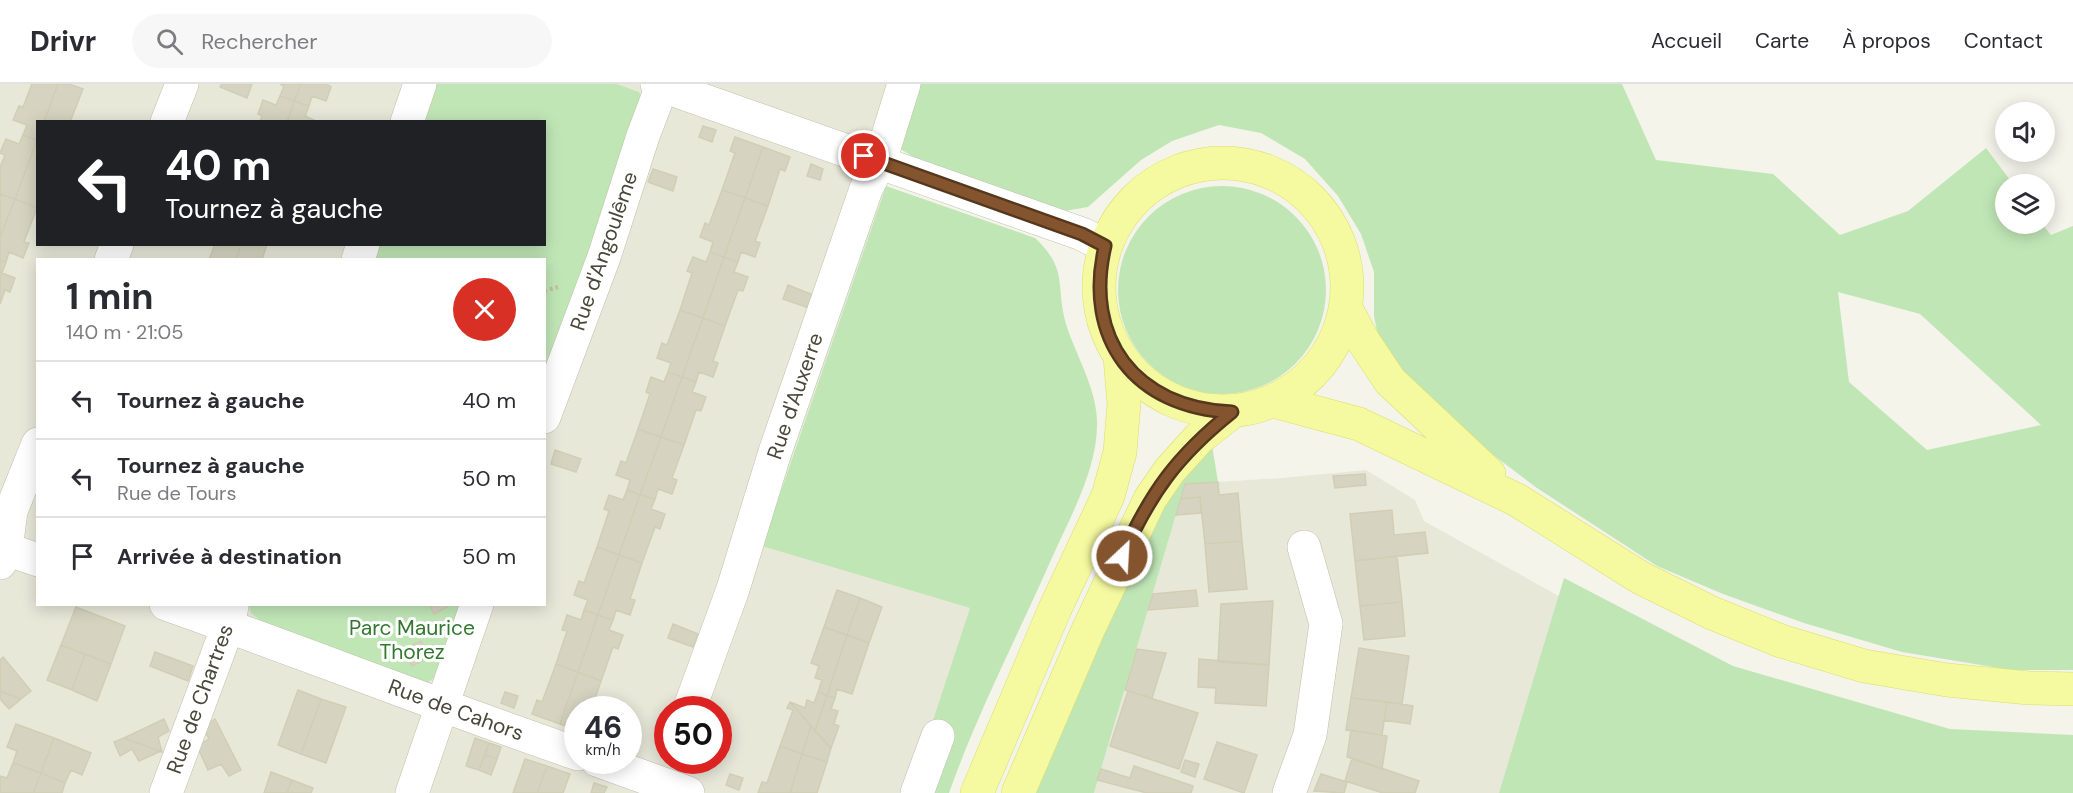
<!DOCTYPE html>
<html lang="fr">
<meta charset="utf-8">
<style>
body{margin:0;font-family:"DM Sans",sans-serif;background:#f7f7f7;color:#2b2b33;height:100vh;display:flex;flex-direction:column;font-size:22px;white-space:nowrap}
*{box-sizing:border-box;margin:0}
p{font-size:20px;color:#7c7c81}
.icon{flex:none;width:33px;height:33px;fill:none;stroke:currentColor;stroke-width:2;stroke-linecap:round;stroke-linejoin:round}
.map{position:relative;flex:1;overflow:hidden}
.drawer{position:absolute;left:36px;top:174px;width:510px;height:348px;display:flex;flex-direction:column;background:#fff;border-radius:0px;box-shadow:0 3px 15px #0003}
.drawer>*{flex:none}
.top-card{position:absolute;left:36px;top:36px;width:510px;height:126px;border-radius:0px;box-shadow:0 3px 15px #0003;background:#202124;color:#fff;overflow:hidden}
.fabs{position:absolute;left:1995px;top:18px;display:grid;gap:12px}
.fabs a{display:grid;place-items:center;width:60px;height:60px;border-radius:50%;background:#fff;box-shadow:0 3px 15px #0003;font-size:30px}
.speed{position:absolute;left:564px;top:612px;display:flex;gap:12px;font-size:30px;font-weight:700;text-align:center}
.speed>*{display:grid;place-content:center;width:78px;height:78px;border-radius:50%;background:#fff;box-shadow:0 3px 15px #0003;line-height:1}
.speed small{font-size:15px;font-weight:400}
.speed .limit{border:9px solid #d22;background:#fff;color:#111}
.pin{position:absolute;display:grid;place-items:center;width:51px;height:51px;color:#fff;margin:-26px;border:3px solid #fff;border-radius:50%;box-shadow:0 2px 6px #0007}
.me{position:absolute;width:66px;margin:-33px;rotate:25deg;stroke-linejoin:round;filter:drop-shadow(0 0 4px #0008)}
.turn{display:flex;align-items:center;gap:21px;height:126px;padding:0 30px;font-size:27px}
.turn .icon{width:78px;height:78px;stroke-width:2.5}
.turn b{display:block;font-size:42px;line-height:51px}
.round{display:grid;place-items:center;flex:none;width:63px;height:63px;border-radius:32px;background:#f7f7f7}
.head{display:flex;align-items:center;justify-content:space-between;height:102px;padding:0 30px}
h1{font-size:36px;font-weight:700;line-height:45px}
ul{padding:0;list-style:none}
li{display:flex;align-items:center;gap:18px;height:78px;padding:0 30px;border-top:2px solid #e1e1e2}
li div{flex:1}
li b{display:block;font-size:22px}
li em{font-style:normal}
header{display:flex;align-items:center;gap:36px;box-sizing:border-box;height:84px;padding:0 30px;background:#fff;border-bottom:2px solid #e1e1e2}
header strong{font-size:28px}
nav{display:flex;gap:33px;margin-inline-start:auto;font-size:21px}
.search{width:420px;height:54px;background:#f7f7f7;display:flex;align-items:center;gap:15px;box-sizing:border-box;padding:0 21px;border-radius:33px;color:#7c7c81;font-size:22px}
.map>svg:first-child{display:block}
</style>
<header>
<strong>Drivr</strong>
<div class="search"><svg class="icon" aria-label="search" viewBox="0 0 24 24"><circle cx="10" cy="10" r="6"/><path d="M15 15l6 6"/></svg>Rechercher</div>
<nav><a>Accueil</a><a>Carte</a><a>À propos</a><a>Contact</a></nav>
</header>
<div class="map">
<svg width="2073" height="709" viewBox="0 0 2073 709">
<rect width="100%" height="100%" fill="#f4f4eb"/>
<path fill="#e8e8d9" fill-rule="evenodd" d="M0,0H430L416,37L38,38V160L372,161L366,176H38V520L249,521L251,529L465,521L544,520L545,305L639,8L617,0H921L762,461L971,524L908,709H0ZM578,626H628V676H578ZM668,626H718V676H668Z
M1366,386L1415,416L1424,437L1747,617L2073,689V709H1094L1185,400L1282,394Z"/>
<path fill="#c0e6b6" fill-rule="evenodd" d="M430,0H617L639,8L647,27L545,305L544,176H366L372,161L544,160V38L416,37Z
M921,0H1622L1656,76L1773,90L1840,151L1908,127L1986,64L2013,100H2006V140H2042L2051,151L2073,142V586H2011L1902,568L1804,539L1723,510L1657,482L1537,404L1467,351L1403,290L1380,262L1374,232V188L1361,150L1338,112L1305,75L1261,49L1219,41L1172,57L1141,76L1088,123L1059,128L926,81L899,64ZM1838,208L1920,230L2041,341L1927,366L1849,298Z
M886,102L1035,154C1069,186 1055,201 1066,240C1076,272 1095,301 1097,335C1099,383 1070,433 1051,476C1017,553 977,630 949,709H931L953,644L933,636L970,524L762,462Z
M1118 206a104 104 0 1 1 208 0a104 104 0 1 1-208 0Z
M1212,361L1218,398L1185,400L1094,709H1030L1171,404Z
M1564,494L1733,582L1950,645L2073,651V709H1499Z
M249,521H465L439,591L425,600L266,541L251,529Z"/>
<path fill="#d6d4c0" stroke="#d0ceb4" stroke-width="1.5" d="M32,0H58L44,38H38L37,56L23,51L27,41L13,36L19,22L23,23Z
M58,0H69L83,5L70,38H44Z
M222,0H252L247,14L220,3Z
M280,0H301L294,17L280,12L284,2Z
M301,0H327L331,3L326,17L312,12L309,22L294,17Z
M280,12L294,17L287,38H260L262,32L258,30L263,16L276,21Z
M294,17L309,22L305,32L318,38H287Z
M703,42L716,46L712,58L699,53Z
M23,51L37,56L15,115L0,110V83L5,71L0,69L6,55L19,60Z
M735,53L763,63L745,114L722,106L735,69L730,67Z
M37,56H38L37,124L15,115Z
M763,63L790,73L785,87L780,85L768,122L745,114Z
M811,80L823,85L820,96L807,92Z
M653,85L677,93L673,107L648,98Z
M722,106L745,114L724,173L710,168L713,158L700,153L705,139L709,141Z
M0,110L15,115L0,153Z
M745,114L768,122L755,157L760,159L755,173L741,168L738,178L724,173Z
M15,115L37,124L24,158L29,159L23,174L9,168L6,178L0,176V153Z
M215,160H241L236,176H209Z
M241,160H267L262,176H236Z
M710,168L724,173L703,234L680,226L692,189L687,187L693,173L706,178Z
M724,173L738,178L734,188L748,193L743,207L738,206L725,242L703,234Z
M0,176L6,178L2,189L15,194L10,208L5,206L0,220Z
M788,201L813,211L809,224L783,215Z
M680,226L703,234L682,293L668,288L671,279L657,274L662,259L667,261Z
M703,234L725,242L713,277L718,279L713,293L699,288L696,298L682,293Z
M668,288L682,293L661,353L638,345L650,310L646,308L651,293L664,298Z
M682,293L696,298L692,308L706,313L701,327L696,326L684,361L661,353Z
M638,345L661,353L640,411L627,406L630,396L616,391L621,377L626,379Z
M661,353L684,361L672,394L677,396L672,410L658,405L655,415L640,411Z
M555,366L581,375L576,388L551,380Z
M1365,390L1366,401L1335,404L1333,392Z
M1218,398L1219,411L1238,409L1242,457L1205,460L1200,413L1181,415L1185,400Z
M627,406L640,411L619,471L597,463L609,427L604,425L609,411L623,416Z
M640,411L655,415L651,425L665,430L660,445L655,443L642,479L619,471Z
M1200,413L1201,429L1176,431L1181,415Z
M1392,426L1394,451L1425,448L1428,469L1355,477L1350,430Z
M1242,457L1247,505L1209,508L1205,460Z
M597,463L619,471L598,531L584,526L588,516L574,511L579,497L584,499Z
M619,471L642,479L630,515L635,516L630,531L616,526L613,536L598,531Z
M1397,472L1402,518L1360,522L1355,477Z
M837,506L860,514L847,551L824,543Z
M1196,506L1198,522L1148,526L1153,510Z
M860,514L882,523L869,559L847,551Z
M1273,517L1269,581L1218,578L1221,520Z
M1402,518L1405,552L1364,556L1360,522Z
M429,520H452L434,530Z
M76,523L125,542L111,580L61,561Z
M584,526L598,531L578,588L556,580L567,547L562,546L567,531L581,536Z
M598,531L613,536L609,546L623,551L618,565L613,563L601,597L578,588Z
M673,540L698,550L693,563L668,554Z
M824,543L847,551L827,612L818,608L822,596L815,594L819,582L811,579Z
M847,551L869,559L852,610L837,605L835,614L827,612Z
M421,557L429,573L412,582L403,565Z
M61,561L85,570L72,606L47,596Z
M1359,564L1409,572L1402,620L1351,614Z
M1137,565L1166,569L1152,614L1125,606Z
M155,568L193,582L188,597L150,582Z
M85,570L111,580L97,617L72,606Z
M3,573L31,607L21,615L0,607V576Z
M1199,575L1269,581L1266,622L1215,619L1216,604L1198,603Z
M556,580L578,588L560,640L532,630L537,616L542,618Z
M578,588L601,597L591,626H578V646L560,640Z
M298,606L321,615L301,670L278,661Z
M0,607L21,615L9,625L0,615Z
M1128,607L1198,629L1179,685L1110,662Z
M505,608L518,612L514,624L501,619Z
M818,608L827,612L815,647L790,618L805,624L807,616L814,619Z
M827,612L835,614L831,625L838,627L834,640L839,642L831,664L815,647Z
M1351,614L1387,618L1382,651L1346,646Z
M321,615L346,623L326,679L301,670Z
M790,618L811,642L802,670L780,662L793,626L787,624Z
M1387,618L1413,622L1410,640L1384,636Z
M164,635L169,647L158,653L162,668L124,654Z
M215,635L241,686L229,692L221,680L208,686L197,662L209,655L203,643Z
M16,640L54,654L41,689L13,679L17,667L7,663Z
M811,642L831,664L827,678L802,670Z
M1351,646L1387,652L1382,685L1347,673Z
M54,654L91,669L82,691L71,686L65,699L41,689Z
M124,654L146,662L161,667L139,677L132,665L120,672L114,658Z
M475,654L489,659L479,686L466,682Z
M1217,658L1257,671L1244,709L1204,695Z
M489,659L501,663L497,675L485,671Z
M780,662L802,670L790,709H758L762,698L767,699Z
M802,670L827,678L817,709H790Z
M485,671L497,675L491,691L479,686Z
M1352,674L1419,697L1415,709H1383L1345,697Z
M525,675L547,682L537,709H513Z
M1185,676L1199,680L1195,693L1181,688Z
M13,679L41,689L33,709H0V692L7,694Z
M547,682L570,690L563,709H537Z
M1134,682L1193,702L1191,709H1147L1097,696L1101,685L1130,694Z
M271,688L292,696L287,709H264Z
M41,689L65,699L62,709H33Z
M730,690L743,694L739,706L726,701Z
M1321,690L1347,698L1344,709L1314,707Z
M292,696L313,704L311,709H287Z
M594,699L607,703L604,709H591Z"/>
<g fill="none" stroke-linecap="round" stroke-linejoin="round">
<defs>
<path id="minor" d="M657,0L1082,150L1105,162
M167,38L182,0
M407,38L420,0
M111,176L117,160
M358,176L363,160
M544,333L604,173L643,52L662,2
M0,463L38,476
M0,479L6,465L11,427L38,360
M166,520C304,569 439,622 578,670
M689,626L733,505L775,368L866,105L880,77L904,0
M597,676L688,709
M166,709L228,542L232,522
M412,709L477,520
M917,709L938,652
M1289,709L1310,651L1326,540L1304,463"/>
<path id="major" d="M1099 203a124 124 0 1 1 248 0a124 124 0 1 1-248 0Z
M1346,225L1364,258L1390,297L1489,390
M1273,317L1359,340L1517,416L1641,494L1712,529L1781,557L1864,582L1947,596L2029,604L2073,605
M977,709L1054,527L1108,412L1120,368L1124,320L1120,273
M1018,709L1088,546L1150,415L1170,386L1199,354L1232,328"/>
</defs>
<use href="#minor" stroke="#c0bfad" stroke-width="34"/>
<use href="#major" stroke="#dbde6e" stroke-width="34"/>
<path stroke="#c1c09f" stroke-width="4" stroke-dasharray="3 3" stroke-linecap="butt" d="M544,207L558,203"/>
<use href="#minor" stroke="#fff" stroke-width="33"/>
<use href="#major" stroke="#f5f99f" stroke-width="33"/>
</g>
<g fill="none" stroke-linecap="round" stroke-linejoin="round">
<defs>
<path id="route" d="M864,72L1082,150L1105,162C1083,255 1135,324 1232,328C1177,372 1151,408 1122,472"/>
</defs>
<use href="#route" stroke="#55371e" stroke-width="15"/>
<use href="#route" stroke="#83542e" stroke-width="10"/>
</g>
<g text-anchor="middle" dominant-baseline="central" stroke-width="6" stroke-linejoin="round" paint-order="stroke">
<g font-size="21" fill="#484739" stroke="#fff">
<text transform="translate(604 167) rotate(-71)">Rue d'Angoulême</text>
<text transform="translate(795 312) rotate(-71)">Rue d'Auxerre</text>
<text transform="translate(200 615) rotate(-70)">Rue de Chartres</text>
<text transform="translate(456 626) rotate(20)">Rue de Cahors</text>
</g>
<g font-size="21" fill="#32782e" stroke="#fff">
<text x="412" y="544">Parc Maurice<tspan x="412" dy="24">Thorez</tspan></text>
</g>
</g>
</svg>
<div class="fabs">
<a><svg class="icon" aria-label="sound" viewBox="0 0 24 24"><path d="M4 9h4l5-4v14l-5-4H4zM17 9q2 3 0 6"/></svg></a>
<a><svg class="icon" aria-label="layers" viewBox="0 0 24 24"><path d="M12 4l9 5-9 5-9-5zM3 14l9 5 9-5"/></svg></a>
</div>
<div class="speed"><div>46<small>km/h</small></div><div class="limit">50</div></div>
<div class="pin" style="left:864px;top:72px;background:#d93025"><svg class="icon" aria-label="arrive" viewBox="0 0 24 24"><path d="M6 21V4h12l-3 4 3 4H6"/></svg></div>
<svg class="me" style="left:1122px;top:472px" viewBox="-20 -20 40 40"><circle r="17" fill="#83542e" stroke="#fff" stroke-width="3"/><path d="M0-11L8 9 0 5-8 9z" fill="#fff"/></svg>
<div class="top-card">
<div class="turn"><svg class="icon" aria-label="left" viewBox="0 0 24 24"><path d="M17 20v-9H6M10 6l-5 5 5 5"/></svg><div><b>40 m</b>Tournez à gauche</div></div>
</div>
<section class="drawer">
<div class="head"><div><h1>1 min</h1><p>140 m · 21:05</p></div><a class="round" style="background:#d93025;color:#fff"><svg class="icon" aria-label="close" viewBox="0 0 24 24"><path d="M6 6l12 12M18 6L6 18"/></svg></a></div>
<ul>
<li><svg class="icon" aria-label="left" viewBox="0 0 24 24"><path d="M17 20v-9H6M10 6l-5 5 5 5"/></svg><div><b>Tournez à gauche</b></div><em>40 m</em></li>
<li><svg class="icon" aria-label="left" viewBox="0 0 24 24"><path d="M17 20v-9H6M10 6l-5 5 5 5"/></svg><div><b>Tournez à gauche</b><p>Rue de Tours</p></div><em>50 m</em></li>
<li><svg class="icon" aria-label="arrive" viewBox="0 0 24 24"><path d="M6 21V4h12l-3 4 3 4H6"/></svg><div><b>Arrivée à destination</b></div><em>50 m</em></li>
</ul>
</section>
</div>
